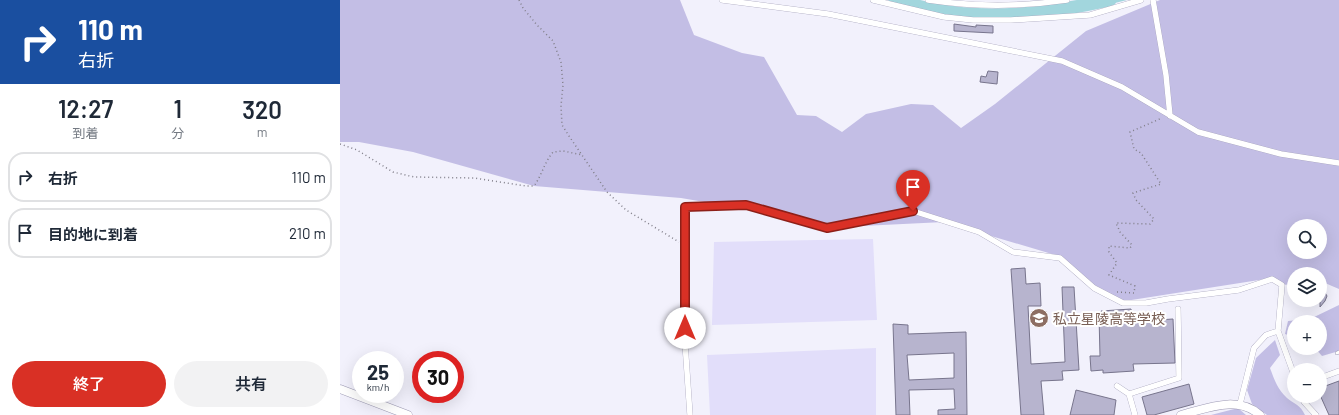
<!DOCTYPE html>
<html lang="ja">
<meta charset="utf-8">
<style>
body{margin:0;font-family:Barlow,"Noto Sans JP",sans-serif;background:#f2f2f3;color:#1f2937;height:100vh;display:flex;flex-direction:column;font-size:15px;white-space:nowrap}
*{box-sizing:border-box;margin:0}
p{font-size:13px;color:#747a83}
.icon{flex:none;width:22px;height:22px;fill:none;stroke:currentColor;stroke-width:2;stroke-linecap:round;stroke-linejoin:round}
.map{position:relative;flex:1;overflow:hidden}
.panel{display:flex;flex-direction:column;background:#fff;width:340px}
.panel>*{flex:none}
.guide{background:#1a4fa0;color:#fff;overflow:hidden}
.fabs{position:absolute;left:947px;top:219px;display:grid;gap:8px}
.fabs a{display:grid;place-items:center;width:40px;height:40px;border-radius:50%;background:#fff;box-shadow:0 4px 16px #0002;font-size:20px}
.speed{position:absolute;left:12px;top:351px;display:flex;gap:8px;font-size:20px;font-weight:700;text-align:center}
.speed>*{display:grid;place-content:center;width:52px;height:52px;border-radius:50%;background:#fff;box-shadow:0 4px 16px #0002;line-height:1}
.speed small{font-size:10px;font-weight:400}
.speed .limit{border:6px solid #d22;background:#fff;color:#111}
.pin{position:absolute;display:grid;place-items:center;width:34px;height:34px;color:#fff;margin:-41px -17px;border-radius:50% 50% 50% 0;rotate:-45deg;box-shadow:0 0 4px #0007}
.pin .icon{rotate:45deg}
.me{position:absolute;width:44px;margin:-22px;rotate:0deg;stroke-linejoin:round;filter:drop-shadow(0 0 3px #0008)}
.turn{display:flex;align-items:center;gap:14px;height:84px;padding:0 12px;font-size:18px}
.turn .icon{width:52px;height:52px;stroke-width:2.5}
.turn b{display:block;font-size:28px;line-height:34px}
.eta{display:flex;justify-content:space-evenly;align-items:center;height:68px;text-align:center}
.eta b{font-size:24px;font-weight:600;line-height:28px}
.button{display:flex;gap:8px;margin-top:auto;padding:8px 12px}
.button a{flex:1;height:46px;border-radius:24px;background:#d93025;color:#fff;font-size:16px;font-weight:600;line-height:46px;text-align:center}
.button a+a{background:#f2f2f3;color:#1f2937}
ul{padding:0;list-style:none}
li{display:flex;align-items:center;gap:12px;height:50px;margin:0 8px 6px;padding:0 4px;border:2px solid #e0e1e3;border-radius:16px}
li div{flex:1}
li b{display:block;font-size:15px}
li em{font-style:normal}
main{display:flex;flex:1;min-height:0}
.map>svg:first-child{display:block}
</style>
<main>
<section class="panel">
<div class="guide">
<div class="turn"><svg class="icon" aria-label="right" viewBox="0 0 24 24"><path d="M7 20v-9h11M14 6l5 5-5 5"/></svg><div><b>110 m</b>右折</div></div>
</div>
<div class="eta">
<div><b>12:27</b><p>到着</p></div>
<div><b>1</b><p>分</p></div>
<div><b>320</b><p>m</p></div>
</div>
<ul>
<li><svg class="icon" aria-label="right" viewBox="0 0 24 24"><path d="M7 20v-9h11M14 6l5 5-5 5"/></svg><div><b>右折</b></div><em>110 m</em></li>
<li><svg class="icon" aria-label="arrive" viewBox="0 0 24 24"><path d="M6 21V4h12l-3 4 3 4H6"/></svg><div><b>目的地に到着</b></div><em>210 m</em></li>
</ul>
<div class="button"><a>終了</a><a>共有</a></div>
</section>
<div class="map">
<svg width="999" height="415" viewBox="0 0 999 415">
<rect width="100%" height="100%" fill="#f2f1fc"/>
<path fill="#e2defa" d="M533,239L537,320L372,325L374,242Z
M536,348V415H370L367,355Z"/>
<path fill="#c3bee5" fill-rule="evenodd" d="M0,0H340L354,35L402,53L424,57L457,115L476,116L502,132L526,114L571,104L593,105L621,128L655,104L746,31L820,0H999V289L985,283H980V274H954V284L942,285L932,278L785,301L761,292L722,257L604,222L481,228L464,219L341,198L194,186L73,152L19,142H0ZM954,226H980V252H954Z
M999,305V351L982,356L975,348H980V322H954V337L945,334L948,321L970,319Z
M935,340L940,355L930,368C934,379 938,390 947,398C955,405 960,404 965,415H927L912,404L907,390L916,358Z
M898,408L906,415H871Z"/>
<path fill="#a2d6dd" d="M755,0H787L738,12L743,3Z"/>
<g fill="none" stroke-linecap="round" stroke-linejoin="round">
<path stroke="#a2d6dd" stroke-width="13" d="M555,0C569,4 583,8 597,10C653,21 715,12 770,0"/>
</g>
<path fill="#b7b4ce" stroke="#78758d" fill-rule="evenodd" d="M614,24L636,27V25L653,26V33L614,31Z
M648,71L658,72L657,84L640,82L641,76L646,77Z
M685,268L686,284L700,283L701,306H688L691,364L725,362L722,287H734L739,370L722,371L723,380L701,381L704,415H681L671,269Z
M980,284L987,296L985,301L980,307Z
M791,309L792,316H802V321L833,319L835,363L793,364L794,371L763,373V370L751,371L750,356H760L759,316L761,317V311Z
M553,324L568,325V334L626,332L627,415H598V410L615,409L614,389L569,390L570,415H556ZM614,353V378L569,380L567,355Z
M999,381V415H989L980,395V388Z
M849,384L854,404L814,415H807L802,397Z
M736,390L776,400L774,415H730Z"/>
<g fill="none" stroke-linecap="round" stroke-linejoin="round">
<defs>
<path id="lane" d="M997,353L999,352"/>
<path id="street" d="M382,0L488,14L722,61L782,87L858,132L941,154L999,163
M533,0L604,17L633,20H671L750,15L801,0
M588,0C635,7 680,7 727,0
M813,0L826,75L830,116
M980,378L999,371
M777,386L789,394
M962,396L964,402L976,415
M900,404L914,348L926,335L938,331
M350,415L345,343V207L406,205L487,228L573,211L639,232L673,252L720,258L754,288L783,303H806L828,299L899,290L932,279L942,285L938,331L954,375
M795,415L789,394L839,378L838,309"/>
<path id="secondary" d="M0,389L68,415
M841,415C868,408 897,395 920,415"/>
</defs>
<use href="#lane" stroke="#9c99b3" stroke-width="4"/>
<use href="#street" stroke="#9c99b3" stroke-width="6"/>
<use href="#secondary" stroke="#9c99b3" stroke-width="9"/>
<path stroke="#817f89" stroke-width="1.5" stroke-dasharray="1 3" stroke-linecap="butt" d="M179,0L183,8L197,25L213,41L221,62L223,85L221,106L222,125L229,136L267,192L286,210L339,242
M0,144L17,150L53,172L74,177L134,178L186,186H194C202,175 204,163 213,152L223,151L243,155
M777,292L794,293L795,286L769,275L777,263L769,252V246L790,248L792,245L780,232L776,223L810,224L814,219L796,200L793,193L821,184L801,153L794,149L790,132L822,118"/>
<use href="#lane" stroke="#fff" stroke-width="3"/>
<use href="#street" stroke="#fff" stroke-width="5.5"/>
<use href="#secondary" stroke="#fff" stroke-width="8"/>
</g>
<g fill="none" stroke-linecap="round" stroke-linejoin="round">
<defs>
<path id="route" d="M345,328V207L406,205L487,228L573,211"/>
</defs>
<use href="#route" stroke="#8d1f18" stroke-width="10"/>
<use href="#route" stroke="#d93025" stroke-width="7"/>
</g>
<defs>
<symbol id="school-disc" viewBox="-11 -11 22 22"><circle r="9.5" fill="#8d6e63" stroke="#fff"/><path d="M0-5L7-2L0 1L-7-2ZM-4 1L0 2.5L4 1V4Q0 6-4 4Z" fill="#fff"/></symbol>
</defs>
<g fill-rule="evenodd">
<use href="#school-disc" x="688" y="307" width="22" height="22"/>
</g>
<g text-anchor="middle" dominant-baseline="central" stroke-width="4" stroke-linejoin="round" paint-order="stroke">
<g font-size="14" fill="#785e54" stroke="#fff" text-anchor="start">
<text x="713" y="318">私立星陵高等学校</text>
</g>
</g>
</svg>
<div class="fabs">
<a><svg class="icon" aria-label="search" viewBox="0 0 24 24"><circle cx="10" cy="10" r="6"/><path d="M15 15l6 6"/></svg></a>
<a><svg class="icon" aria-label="layers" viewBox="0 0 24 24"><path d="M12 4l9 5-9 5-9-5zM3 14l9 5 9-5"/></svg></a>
<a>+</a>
<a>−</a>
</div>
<div class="speed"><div>25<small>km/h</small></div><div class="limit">30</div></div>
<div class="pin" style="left:573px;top:211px;background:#d93025"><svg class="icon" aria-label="arrive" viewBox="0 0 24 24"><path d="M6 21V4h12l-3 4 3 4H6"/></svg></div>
<svg class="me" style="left:345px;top:328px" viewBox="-20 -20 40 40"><circle r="19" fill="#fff"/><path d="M0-13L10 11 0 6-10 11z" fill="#d93025"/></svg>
</div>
</main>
